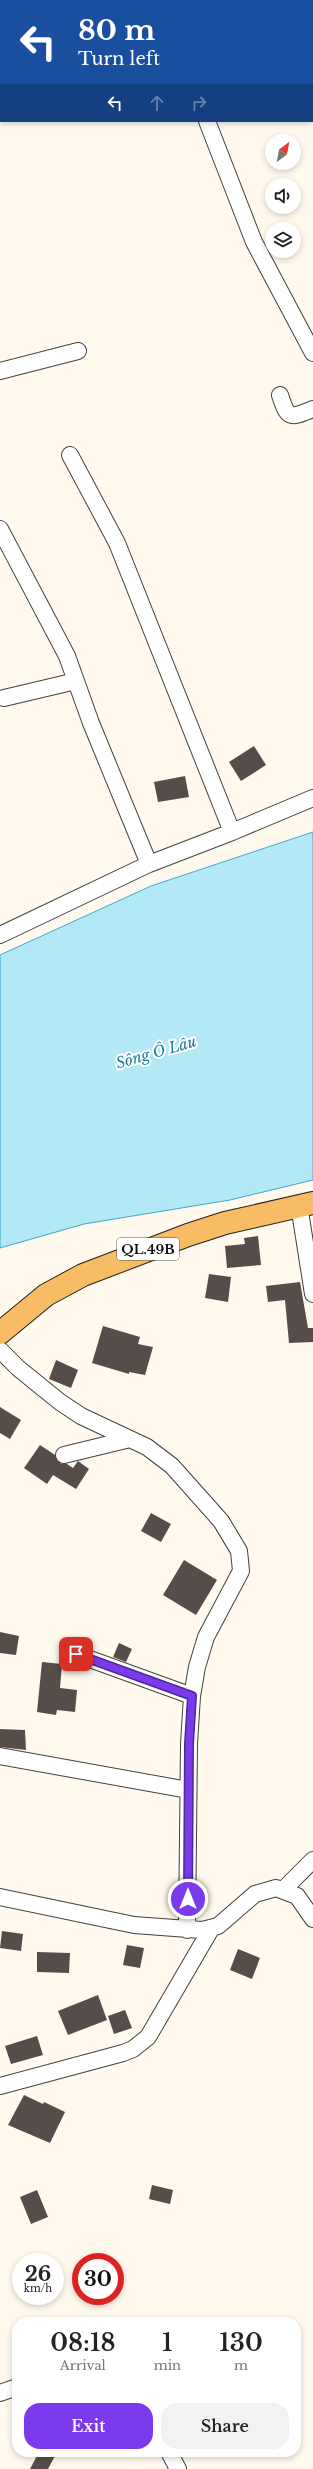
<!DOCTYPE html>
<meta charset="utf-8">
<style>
body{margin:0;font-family:"Libre Baskerville",serif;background:#f2f2f2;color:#222;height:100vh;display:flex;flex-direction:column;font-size:15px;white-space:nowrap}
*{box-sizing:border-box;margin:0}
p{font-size:13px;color:#767676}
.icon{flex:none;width:22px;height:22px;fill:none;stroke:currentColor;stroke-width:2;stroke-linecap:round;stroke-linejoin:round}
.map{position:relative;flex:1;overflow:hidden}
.drawer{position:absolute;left:12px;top:2317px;width:289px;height:140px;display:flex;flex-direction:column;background:#fff;border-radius:16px;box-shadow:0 2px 6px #0003}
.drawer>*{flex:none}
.banner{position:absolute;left:0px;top:0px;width:313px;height:122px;box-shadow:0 2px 6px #0003;background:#1a4fa0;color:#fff;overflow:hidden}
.needle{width:26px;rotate:32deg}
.controls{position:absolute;left:265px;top:134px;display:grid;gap:8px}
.controls a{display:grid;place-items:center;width:36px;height:36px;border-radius:50%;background:#fff;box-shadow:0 2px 6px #0003;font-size:20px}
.speed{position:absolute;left:12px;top:2253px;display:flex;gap:8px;font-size:20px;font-weight:700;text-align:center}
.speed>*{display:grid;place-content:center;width:52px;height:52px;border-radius:50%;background:#fff;box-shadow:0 2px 6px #0003;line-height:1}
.speed small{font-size:10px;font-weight:400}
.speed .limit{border:6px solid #d22;background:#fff;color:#111}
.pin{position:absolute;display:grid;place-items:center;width:34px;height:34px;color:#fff;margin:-17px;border-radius:8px;box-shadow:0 2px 6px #0006}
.me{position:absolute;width:44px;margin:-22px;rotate:0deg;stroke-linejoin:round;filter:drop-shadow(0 0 3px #0008)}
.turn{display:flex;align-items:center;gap:14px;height:84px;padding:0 12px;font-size:18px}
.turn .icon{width:52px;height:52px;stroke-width:2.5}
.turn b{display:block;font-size:28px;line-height:34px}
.lanes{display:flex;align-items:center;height:38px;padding:0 12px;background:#0003;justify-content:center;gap:20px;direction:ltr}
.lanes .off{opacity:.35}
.eta{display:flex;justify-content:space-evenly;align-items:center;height:68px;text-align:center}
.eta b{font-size:24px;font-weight:600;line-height:28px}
.button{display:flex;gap:8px;margin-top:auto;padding:8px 12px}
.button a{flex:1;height:46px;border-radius:16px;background:#7c3aed;color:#fff;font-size:16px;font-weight:600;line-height:46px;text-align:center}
.button a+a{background:#f2f2f2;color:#222}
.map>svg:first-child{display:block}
</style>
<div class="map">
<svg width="313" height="2469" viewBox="0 0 313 2469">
<rect width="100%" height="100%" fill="#fff9ee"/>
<path fill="#b3e8f6" stroke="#3aaacd" d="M313,832V1180L230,1200L84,1224L0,1248V955L151,886Z"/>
<path fill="#564d4a" d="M254,746L266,765L241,781L229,762Z
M185,776L189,797L158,802L154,782Z
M258,1236L261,1265L227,1268L225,1246L245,1244L244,1238Z
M209,1274L231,1277L228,1302L205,1298Z
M300,1282L308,1328H313V1342L289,1343L285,1300L268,1302L266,1286Z
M103,1326L140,1337L138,1344L153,1347L145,1375L129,1372V1374L92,1363Z
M56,1360L78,1370L71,1388L49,1379Z
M0,1407L21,1420L10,1439L0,1433Z
M40,1445L55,1455L61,1464H67L73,1468L78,1461L89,1469L76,1489L53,1475L47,1484L24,1468Z
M151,1513L171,1524L161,1542L141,1531Z
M184,1560L217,1580L196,1615L163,1595Z
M0,1632L19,1636L16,1655L0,1653Z
M119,1643L132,1649L126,1662L113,1657Z
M42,1662L62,1664L60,1688L77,1690L75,1712L57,1710L56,1715L37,1712Z
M0,1729L25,1730L26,1750L0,1747Z
M2,1931L23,1934L21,1951L0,1948Z
M127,1945L144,1948L140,1968L123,1965Z
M238,1949L260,1958L252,1979L230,1970Z
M37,1952L70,1953L69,1973L37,1972Z
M98,1995L107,2020L68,2035L58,2011Z
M125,2010L132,2028L114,2034L108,2016Z
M37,2036L43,2055L11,2064L5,2046Z
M24,2095L43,2104L44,2102L65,2112L50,2143L8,2125Z
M152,2185L173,2190L170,2204L149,2199Z
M37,2190L48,2217L31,2224L20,2197Z
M39,2452H57L48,2469H30Z"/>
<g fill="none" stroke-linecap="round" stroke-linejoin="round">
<defs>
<path id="minor" d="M159,0V1
M207,121L254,242L313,353
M0,371L78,351
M280,395C288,420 290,418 313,409
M70,455L117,543L232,832
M0,529L67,656L91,723L149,864
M4,698L76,681
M0,935L149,864L232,832L313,798
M299,1205L313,1294
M0,1350L18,1368L60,1402L81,1416L147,1447L172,1466L221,1521L239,1551L241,1571L206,1637L197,1667L192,1696L189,1744L187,1930
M64,1455L130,1439
M76,1654L192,1696
M0,1756L188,1790
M284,1889L313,1860
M0,1897L134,1925L202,1930L218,1926L255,1894L276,1888L297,1896L313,1919
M0,2086L123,2053L133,2049L148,2037L211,1929
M0,2393L17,2387
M169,2452L178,2469"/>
<path id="primary" d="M0,1333L46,1295L83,1275L188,1235L225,1223L313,1203"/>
</defs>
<use href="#minor" stroke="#414141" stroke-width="18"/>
<use href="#primary" stroke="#1f1f1f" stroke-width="24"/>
<use href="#minor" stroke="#fff" stroke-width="16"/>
<use href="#primary" stroke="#f8bc65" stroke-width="22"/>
</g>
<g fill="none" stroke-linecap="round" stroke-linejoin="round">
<defs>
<path id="route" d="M76,1654L192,1696L189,1744L188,1899"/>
</defs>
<use href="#route" stroke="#51269a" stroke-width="10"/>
<use href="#route" stroke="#7c3aed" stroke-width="7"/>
</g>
<g text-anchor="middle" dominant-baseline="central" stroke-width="4" stroke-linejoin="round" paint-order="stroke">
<rect fill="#fff" stroke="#565656" stroke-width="1" x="117" y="1238" width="62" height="22" rx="3"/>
<g font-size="13" font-weight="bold" fill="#0e0e0e">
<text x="148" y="1249">QL.49B</text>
</g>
<g font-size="15" font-style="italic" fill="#177a9f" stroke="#fff">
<text transform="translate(156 1052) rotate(-16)">Sông Ô Lâu</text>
</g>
</g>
</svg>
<div class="controls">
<a><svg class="needle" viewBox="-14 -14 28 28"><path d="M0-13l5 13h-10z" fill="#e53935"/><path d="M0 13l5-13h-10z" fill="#767676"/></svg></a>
<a><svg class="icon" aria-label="sound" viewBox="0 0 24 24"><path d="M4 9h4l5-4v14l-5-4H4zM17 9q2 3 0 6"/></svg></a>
<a><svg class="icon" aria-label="layers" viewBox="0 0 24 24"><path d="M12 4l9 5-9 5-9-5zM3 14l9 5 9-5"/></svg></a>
</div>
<div class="speed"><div>26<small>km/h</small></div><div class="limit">30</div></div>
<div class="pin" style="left:76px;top:1654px;background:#d93025"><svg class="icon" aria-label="arrive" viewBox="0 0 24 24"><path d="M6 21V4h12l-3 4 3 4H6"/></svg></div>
<svg class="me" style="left:188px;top:1899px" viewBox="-20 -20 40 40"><circle r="17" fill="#7c3aed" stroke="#fff" stroke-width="3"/><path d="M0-11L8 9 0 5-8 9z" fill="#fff"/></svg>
<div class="banner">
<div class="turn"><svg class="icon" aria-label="left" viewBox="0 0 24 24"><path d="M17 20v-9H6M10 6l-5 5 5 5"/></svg><div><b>80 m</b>Turn left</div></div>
<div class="lanes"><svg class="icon" aria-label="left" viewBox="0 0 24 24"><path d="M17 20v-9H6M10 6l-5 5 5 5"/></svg><svg class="icon off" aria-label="ahead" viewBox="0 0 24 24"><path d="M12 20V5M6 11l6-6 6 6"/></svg><svg class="icon off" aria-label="right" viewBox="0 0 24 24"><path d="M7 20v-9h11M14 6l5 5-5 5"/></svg></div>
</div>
<section class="drawer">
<div class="eta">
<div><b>08:18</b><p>Arrival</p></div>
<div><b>1</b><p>min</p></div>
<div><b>130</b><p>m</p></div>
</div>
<div class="button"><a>Exit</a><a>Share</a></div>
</section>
</div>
